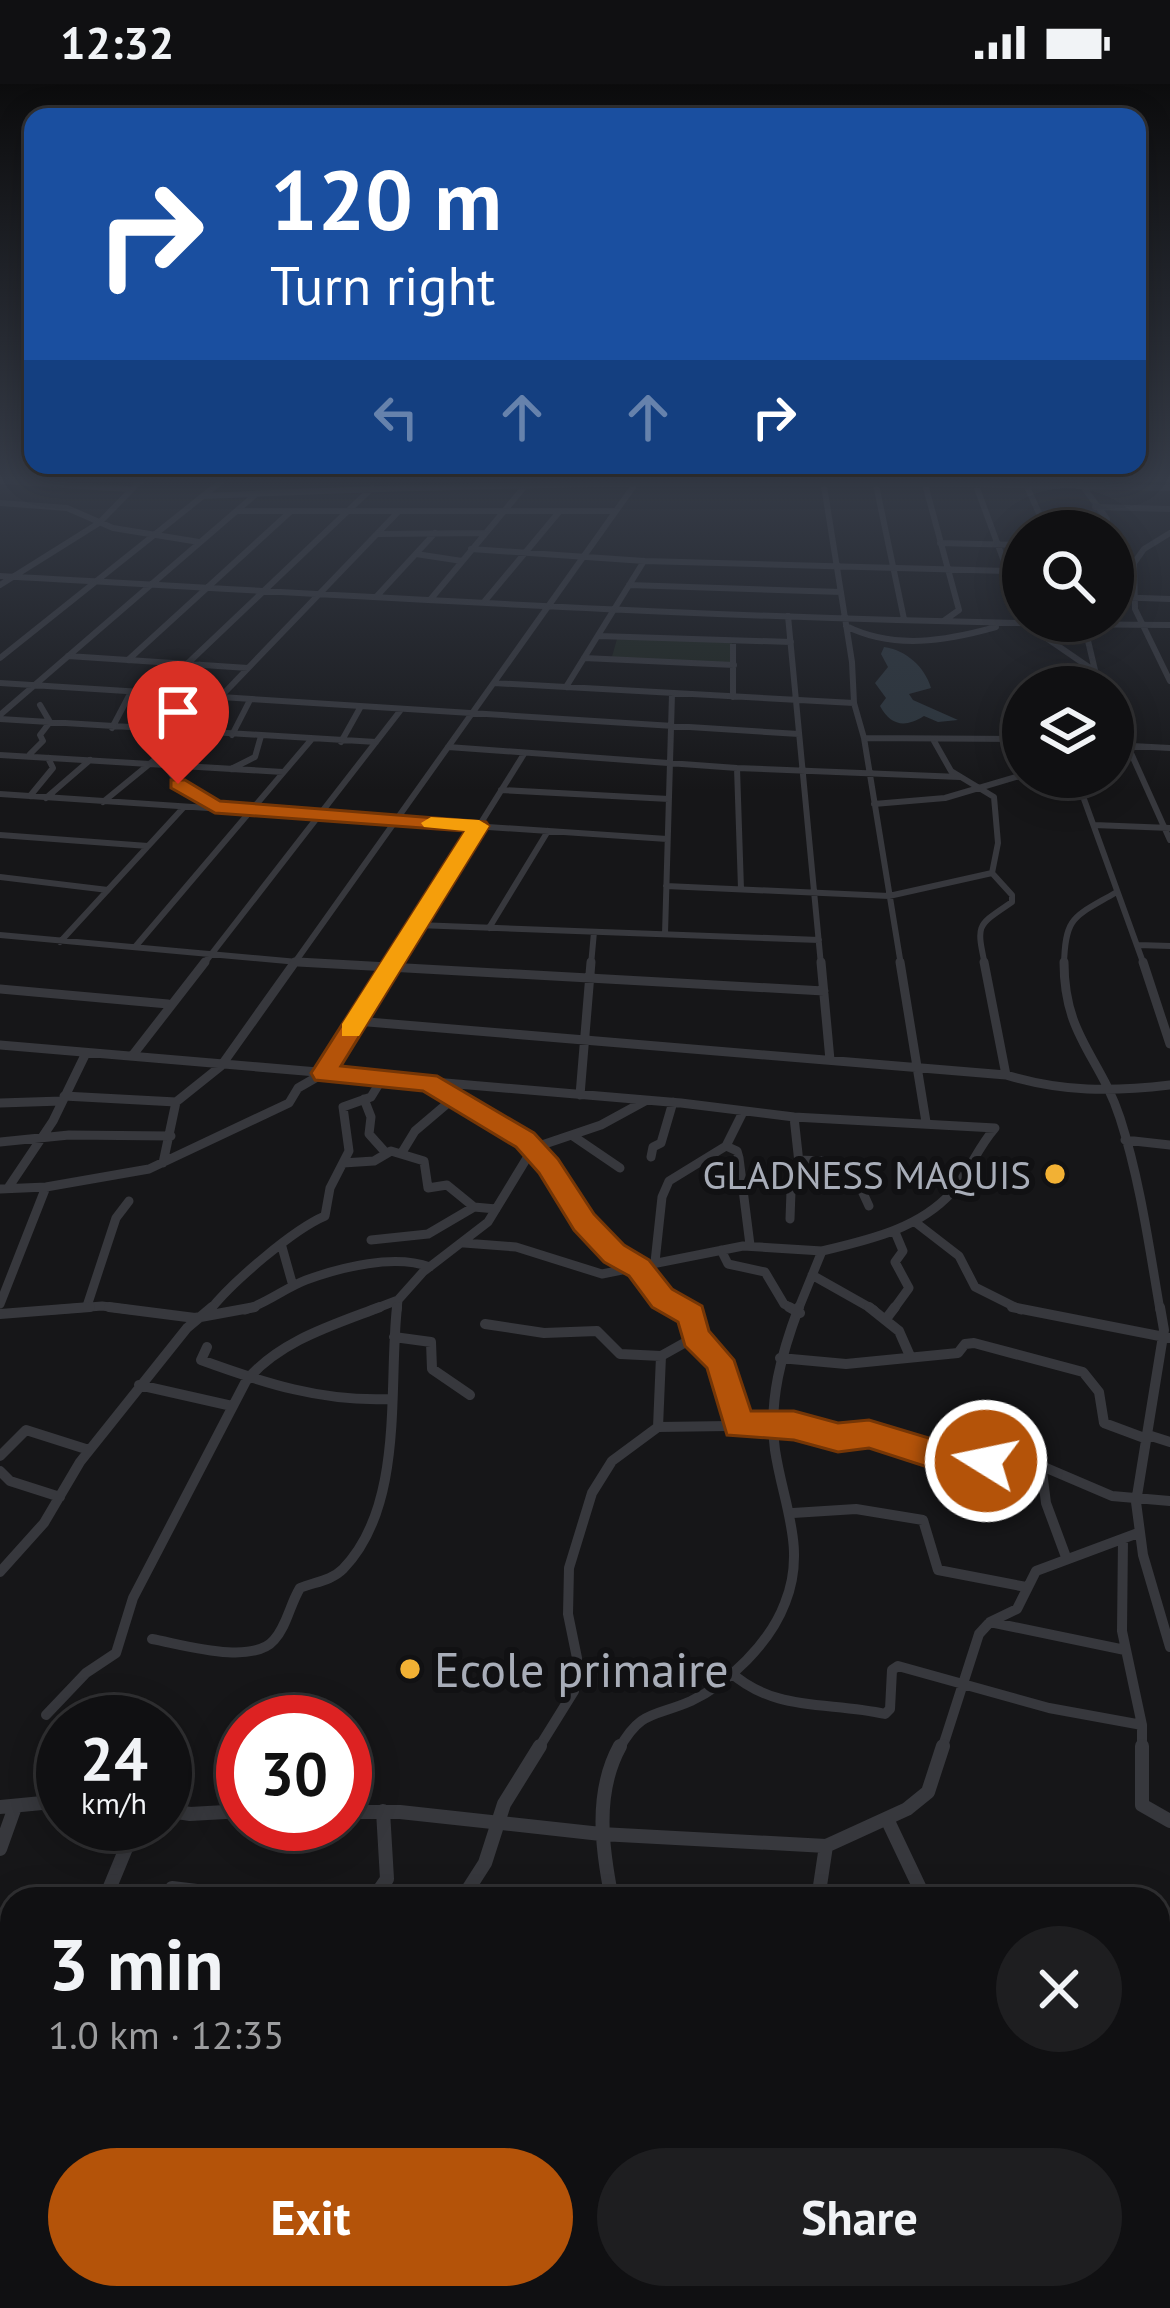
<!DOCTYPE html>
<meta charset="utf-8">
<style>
body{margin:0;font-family:"PT Sans",sans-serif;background:#1e1e20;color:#f1f3f6;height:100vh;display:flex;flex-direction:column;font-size:45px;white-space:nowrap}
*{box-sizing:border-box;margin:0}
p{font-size:39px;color:#9c9d9f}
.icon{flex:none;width:66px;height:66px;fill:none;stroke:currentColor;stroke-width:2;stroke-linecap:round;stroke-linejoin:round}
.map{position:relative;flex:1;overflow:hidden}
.sheet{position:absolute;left:0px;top:1803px;width:1170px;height:423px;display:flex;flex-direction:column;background:#101012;border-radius:36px 36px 0 0;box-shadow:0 6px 30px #0003,0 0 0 3px #303032}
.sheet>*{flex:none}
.banner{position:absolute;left:24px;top:24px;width:1122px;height:366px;border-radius:24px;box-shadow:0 6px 30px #0003,0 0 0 3px #303032;background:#1a4fa0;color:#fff;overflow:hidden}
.buttons{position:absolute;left:1002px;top:426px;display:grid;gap:24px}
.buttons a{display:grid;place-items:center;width:132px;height:132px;border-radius:50%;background:#101012;box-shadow:0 6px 30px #0003,0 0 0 3px #303032;font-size:60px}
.speed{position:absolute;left:36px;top:1611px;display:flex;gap:24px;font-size:60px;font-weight:700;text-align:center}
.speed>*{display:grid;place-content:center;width:156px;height:156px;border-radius:50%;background:#101012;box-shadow:0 6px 30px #0003,0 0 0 3px #303032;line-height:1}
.speed small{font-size:30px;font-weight:400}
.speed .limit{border:18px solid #d22;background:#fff;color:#111}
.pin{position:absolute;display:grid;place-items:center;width:102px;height:102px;color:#fff;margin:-123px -51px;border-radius:50% 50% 50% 0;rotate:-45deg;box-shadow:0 0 12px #0007}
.pin .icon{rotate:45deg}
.me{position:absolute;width:132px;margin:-66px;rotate:280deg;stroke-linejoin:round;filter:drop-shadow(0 0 9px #0008)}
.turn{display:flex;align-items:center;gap:42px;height:252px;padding:0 48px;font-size:54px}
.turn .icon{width:156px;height:156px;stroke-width:2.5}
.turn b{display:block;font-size:84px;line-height:102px}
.lanes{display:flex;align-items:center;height:114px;padding:0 48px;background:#0003;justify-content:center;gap:60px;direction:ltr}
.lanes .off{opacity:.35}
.round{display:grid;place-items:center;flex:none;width:126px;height:126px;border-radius:63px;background:#1e1e20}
.overview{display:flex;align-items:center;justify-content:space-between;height:204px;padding:0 48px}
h1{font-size:72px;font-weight:700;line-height:90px}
.primary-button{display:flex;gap:24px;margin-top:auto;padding:24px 48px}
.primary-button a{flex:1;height:138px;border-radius:72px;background:#b45309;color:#fff;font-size:48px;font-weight:700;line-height:138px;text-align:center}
.primary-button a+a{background:#1e1e20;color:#f1f3f6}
.status{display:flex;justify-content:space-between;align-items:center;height:84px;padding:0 60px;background:#101012;direction:ltr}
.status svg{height:33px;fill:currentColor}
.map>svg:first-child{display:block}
</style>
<div class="status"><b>12:32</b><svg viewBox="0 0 49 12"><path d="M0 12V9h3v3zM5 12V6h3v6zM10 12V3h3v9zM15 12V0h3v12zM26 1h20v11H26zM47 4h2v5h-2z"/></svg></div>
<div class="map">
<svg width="1170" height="2224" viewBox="0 0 1170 2224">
<rect width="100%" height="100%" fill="#161618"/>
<path fill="#1e261f" d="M617,555L732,558L733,582L611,576Z"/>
<path fill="#2c353c" d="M884,563C906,566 925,583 931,604L909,610L913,616L958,636L938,638L924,632C905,644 891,642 880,622L886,614L875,599L888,583L881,570Z"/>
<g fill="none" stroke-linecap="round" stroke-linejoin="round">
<path stroke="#37383d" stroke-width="6" d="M875,396L904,535
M974,396L1023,529
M1024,396L1047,447
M0,397L128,405
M925,400L959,526L945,536
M1081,400L1107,435L1106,447
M824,402L852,578L854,619L864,654L901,881
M203,412C525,397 848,396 1170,404
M0,419L67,424L113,444L199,458
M1095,423L1170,425
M239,427H615
M379,450L485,449
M940,459L1023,461
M1113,461L1134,479L1135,525L1170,597
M471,465L644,477L1006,487
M416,470L462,477
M1134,479L1144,465L1170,449
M0,492C390,514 779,539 1170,541
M0,501L99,439L141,396
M629,501L841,508
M376,513L435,449
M1113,513L1170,515
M430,516L530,396
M484,518L559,428
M788,532L821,881
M1084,540L1099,603
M846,542C894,566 946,557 996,543
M1029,542L1093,586
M598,552L791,558
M733,557V613
M68,572L248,584
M0,574L223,396
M584,574L734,581
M128,576L290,428
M187,580L372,404
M0,599L799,650
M494,599L854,619
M566,603L644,477
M179,611L200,581
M1113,629L1170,756
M0,631L255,411
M0,635L376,658
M112,644L131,608
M232,651L250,616
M864,654L1023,655
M934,657L951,687L994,713L998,759L992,789L1012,811V818C977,842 976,839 985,881
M341,658L360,624
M1113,661L1170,664
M448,663L737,684L960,693
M30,670L43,657L40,651L50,638L40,621
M0,671L283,688
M165,681L178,700L210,720
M737,684L741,805
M231,685L255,673L261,652
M1076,693L1144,881
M501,706L669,715
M0,710L667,755
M30,712L53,684L48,674
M46,714L90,676
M103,718L180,655L398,428
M874,720L945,714L1023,691
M1094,741L1170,744
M0,751L148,762
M0,793L108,806
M666,802L889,812L992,789
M417,841L819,856
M489,844L548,747
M665,850L672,610
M0,851L331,881
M60,858L184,723
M1138,861L1170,862
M135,863L311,656
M203,881L400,627
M293,881L638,396
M392,881L524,670
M591,881L594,848
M1064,881C1065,832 1074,833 1115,809"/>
<path stroke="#37383d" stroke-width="9" d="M298,878L824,907
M821,878L830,976
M900,878L926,1038
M984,878L1006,991
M1064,878C1064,953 1100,972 1120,1034C1140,1096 1149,1162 1160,1226
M1143,878L1170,960
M0,905L168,920
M356,937L1006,991C1063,1008 1111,1008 1170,1001
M0,961L681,1019L794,1033L995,1044
M132,972L205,878
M428,998L525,1056L584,1138L614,1170L639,1184L662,1214L683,1226
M580,1011L591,878
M64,1012L176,1018L221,982L295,878
M364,1015L371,1033L369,1050L386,1069
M0,1019L62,1017
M573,1052L620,1084
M1125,1056L1170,1061
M0,1058L69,1051L171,1052
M726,1062L737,1067L739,1074L750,1161
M401,1070L415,1047L455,1013
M651,1073L653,1063L661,1059L673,1018
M799,1076L823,1077L829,1095L858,1098L869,1122
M163,1079L176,1018
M343,1079L374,1077L391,1067L424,1077L428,1104L447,1101L474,1123L496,1125
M8,1104L53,1037L86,969
M0,1105L46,1103L149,1085L289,1019L298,1004L324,989L394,878
M790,1135L791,1107L800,1088L794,1033
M915,1138L959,1172L975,1203L1021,1226
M371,1156L428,1150L474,1123
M464,1159L516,1163L602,1190L743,1162L822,1167
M282,1163L293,1202
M721,1166L728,1180L765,1188L784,1220L795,1226
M655,1178L662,1113L669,1097L726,1062L743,1028
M812,1191L874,1226
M0,1220L46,1103
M87,1222L116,1134L129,1117
M52,1226L102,1222L132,1226
M210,1226C232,1198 294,1145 325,1132L330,1104L349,1067L343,1023L371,1013L382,995
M245,1226C267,1219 285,1204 306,1196C342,1183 394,1170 430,1183
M372,1226L398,1216L423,1188L488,1138L533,1064L601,1041L645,1017
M397,1226L398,1216
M798,1226L822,1167C868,1156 919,1145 952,1108C969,1088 978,1063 995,1044
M893,1226L909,1204L895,1178L903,1167L895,1148"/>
<path stroke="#37383d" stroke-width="10" d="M109,1223L195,1234L255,1223
M789,1223L800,1229
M869,1223L899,1247L910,1272
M1012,1223L1170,1254
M1160,1223L1164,1246L1136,1418L1143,1471L1170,1563
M0,1230L90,1223
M886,1235L895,1223
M485,1240L544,1249L597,1247L620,1270L661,1272
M394,1253L431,1258L432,1285L470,1311
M695,1253L719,1276L738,1341
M207,1263L201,1276C264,1299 322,1318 390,1315
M780,1274L846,1280L958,1269L965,1260L974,1259L1083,1288L1099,1308L1104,1339L1147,1355
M139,1301L232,1322
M658,1343L794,1341L836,1353L869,1350L952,1376L1030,1377L1112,1412L1170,1417
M1148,1351L1170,1358
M0,1372L26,1346L89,1366
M1041,1379L1046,1419L1066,1473
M0,1387L10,1397L60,1413
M793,1429L856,1425L923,1436L938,1486L1026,1503
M1123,1455L1122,1547L1142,1641
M0,1488L44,1439L80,1378L187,1244L212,1223
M990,1538L1125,1566
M152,1555C181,1560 252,1582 274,1556C287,1542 290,1520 300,1504C314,1498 331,1497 343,1485C405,1421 388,1304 397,1223
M729,1587C775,1629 828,1617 885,1630L890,1625L892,1586L898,1582L1049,1624L1142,1641V1665
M46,1631L86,1589L116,1569L133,1514L246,1297C279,1257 333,1241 380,1223
M538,1665L574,1607L577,1574L568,1530L569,1484L592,1409L612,1377L658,1343L661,1272L695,1253L692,1231L678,1223
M619,1665C641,1625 655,1633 691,1617C729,1599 770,1559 785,1519C807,1465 783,1420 775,1366C768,1317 782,1268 799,1223
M942,1665L979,1550L990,1538L1017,1525L1036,1487L1138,1449"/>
<path stroke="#37383d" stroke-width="14" d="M1142,1662V1721L1170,1737
M0,1723L63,1717
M165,1726L190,1730L243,1727
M345,1728H400L601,1750L826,1762L907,1725L928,1708L943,1662
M887,1735L925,1815
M0,1765L15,1723
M172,1804L264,1815
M105,1815L136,1740
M373,1815L387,1795L383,1727
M462,1815L485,1779L504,1720L540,1662
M612,1815C602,1765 594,1709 620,1662
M818,1815L826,1762
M0,1889L12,1888
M0,1964L12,1972
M1158,1997L1170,1919
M1158,2127L1170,2150
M0,2133L12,2142
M105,2214L117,2224
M591,2214L601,2224
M930,2214L947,2224
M50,2224L56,2214
M155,2224L160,2214
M322,2224L324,2214
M826,2224L827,2214
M1131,2224L1133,2214"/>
</g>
<linearGradient id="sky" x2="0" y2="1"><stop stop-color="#0c0c0d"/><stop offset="0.56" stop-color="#363c48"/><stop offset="1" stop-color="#363c48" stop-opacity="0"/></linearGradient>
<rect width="1170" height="707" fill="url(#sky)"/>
<path fill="#b45309" stroke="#753606" stroke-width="3" d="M171,696H185L220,717L486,738L489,742L341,982L437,992L534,1049L558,1075L594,1130L624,1161L649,1176L672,1205L702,1222L709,1247L734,1276L751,1327H794L838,1339L869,1336L952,1361L997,1366L1002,1377L997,1388L952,1391L869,1364L838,1368L794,1356L727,1351L707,1284L685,1262L678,1238L652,1223L629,1192L604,1178L574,1146L539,1089L516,1063L423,1007L315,996L311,989L315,983L465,747L215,729L171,704Z"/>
<path fill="#f59e0b" d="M431,733L479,736L489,742L359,952H342V940L465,747L424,743L421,739Z"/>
<g fill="#f2b134" stroke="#111113" stroke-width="4.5">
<circle cx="1055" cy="1090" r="12"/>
<circle cx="410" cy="1585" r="12"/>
</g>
<g text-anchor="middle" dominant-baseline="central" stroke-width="12" stroke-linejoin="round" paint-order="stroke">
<g font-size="39" fill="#a8adb8" stroke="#111113" text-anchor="end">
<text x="1031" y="1090">GLADNESS MAQUIS</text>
</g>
<g font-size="48" fill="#a8adb8" stroke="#111113" text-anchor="start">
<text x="434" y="1585">Ecole primaire</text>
</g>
</g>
</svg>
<div class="buttons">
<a><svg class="icon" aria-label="search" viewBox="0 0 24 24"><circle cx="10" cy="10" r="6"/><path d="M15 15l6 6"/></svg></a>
<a><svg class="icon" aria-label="layers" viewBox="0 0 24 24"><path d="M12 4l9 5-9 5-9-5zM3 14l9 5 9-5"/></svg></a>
</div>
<div class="speed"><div>24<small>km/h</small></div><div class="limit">30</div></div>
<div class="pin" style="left:178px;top:700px;background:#d93025"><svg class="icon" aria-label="arrive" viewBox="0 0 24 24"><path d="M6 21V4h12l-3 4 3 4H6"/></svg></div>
<svg class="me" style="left:986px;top:1377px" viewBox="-20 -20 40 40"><circle r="17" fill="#b45309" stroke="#fff" stroke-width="3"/><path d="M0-11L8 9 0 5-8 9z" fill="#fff"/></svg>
<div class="banner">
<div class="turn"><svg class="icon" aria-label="right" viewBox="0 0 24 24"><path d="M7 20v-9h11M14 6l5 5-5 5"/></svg><div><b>120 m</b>Turn right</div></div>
<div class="lanes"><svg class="icon off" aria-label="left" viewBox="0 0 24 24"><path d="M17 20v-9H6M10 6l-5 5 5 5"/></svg><svg class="icon off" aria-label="ahead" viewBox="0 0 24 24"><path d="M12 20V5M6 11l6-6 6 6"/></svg><svg class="icon off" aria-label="ahead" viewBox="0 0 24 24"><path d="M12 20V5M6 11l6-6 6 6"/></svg><svg class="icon" aria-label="right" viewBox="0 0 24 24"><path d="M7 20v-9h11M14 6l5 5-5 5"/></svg></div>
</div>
<section class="sheet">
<div class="overview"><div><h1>3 min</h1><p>1.0 km · 12:35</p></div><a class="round"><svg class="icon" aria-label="close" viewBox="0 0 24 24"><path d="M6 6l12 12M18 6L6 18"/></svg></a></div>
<div class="primary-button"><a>Exit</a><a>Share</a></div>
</section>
</div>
